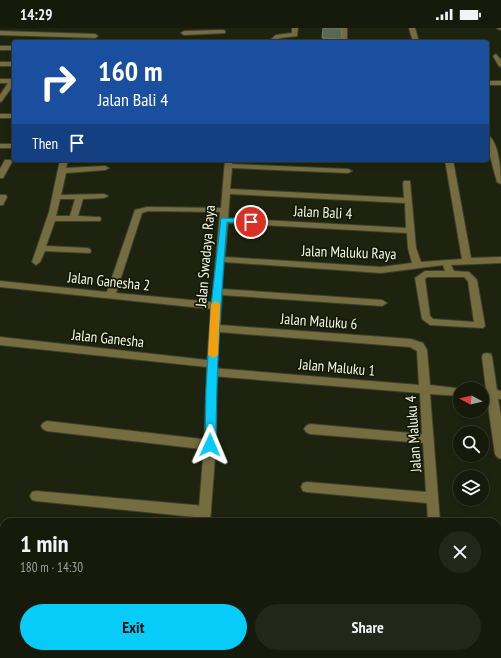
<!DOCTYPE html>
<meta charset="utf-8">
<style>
body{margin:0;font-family:"PT Sans Narrow",sans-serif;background:#232719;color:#f1f3f6;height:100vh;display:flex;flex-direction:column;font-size:15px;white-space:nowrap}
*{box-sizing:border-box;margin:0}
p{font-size:13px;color:#9ea19d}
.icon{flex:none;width:22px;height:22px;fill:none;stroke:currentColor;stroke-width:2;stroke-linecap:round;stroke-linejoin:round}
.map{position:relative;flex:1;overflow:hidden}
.drawer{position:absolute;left:0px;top:490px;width:501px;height:140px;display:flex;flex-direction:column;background:#161a0b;border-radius:12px 12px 0 0;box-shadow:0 2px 6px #0003,0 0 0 1px #35382c}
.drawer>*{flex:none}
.guide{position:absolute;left:12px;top:12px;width:477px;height:122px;border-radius:4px;box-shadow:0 2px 6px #0003,0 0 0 1px #35382c;background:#1a4fa0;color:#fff;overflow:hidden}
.needle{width:26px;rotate:277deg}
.buttons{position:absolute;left:453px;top:354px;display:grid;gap:8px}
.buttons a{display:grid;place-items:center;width:36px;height:36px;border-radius:50%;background:#161a0b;box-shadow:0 2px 6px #0003,0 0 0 1px #35382c;font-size:20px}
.pin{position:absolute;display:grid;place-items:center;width:34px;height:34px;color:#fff;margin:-17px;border:2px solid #fff;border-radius:50%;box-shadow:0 1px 4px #0007}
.me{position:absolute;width:44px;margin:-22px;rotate:1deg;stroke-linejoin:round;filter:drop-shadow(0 0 3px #0008)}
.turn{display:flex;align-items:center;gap:14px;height:84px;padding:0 20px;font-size:18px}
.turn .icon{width:52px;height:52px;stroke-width:2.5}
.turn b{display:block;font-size:28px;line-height:34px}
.then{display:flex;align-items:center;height:38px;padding:0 20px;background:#0003;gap:8px;font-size:15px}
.round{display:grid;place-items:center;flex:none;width:42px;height:42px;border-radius:21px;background:#232719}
.headline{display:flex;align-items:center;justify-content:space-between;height:68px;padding:0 20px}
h1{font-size:24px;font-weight:700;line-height:30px}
.action{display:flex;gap:8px;margin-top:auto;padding:8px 20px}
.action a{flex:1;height:46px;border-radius:24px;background:#07cbf9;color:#111;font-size:16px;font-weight:700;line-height:46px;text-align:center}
.action a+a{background:#232719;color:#f1f3f6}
.status{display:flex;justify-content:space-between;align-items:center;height:28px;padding:0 20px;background:#161a0b;direction:ltr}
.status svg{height:11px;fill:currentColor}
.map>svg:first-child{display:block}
</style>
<div class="status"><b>14:29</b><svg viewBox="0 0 49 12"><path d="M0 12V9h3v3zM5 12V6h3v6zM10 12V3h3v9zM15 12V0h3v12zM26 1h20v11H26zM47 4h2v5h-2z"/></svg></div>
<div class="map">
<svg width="501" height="630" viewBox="0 0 501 630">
<rect width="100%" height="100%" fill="#1e230f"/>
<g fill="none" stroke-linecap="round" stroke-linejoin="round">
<defs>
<path id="minor" d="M292,0H298L297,8L280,10L274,14H268L276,7L292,5Z
M341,0H347V14H341Z
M409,0H415L419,14H413Z
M497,0H501V2L498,1Z
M223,2L225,3V5L184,7L181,5L184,3Z
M0,3L95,6L98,8L95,10L0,7Z
M0,18H14V22H0Z
M496,26L501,32V39L499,38L493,28Z
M0,34H14V38H0Z
M14,49V56L2,73L0,74V67L8,55H0V51H11Z
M487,53H501V57H487Z
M0,86H14V90H0Z
M487,107C499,112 501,144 501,156L497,154L487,117Z
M0,116H14V120H0Z
M5,132H11L12,134L3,150H0V141Z
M60,132H68L66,140L105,138L109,140L105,142L66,145L61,167L104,166L108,168L104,170L83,171L78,188L97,189H100L101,191L100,193H55L46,218L87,220L90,221L91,223L90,225L45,223L40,234L36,237L32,234L49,184ZM60,171H75L70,188H56Z
M225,132H233L232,136L348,141L352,143L348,145L232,140L230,161L404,170L403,155L404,153H410L416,220L421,234L462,231L445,132H453L471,230L501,229V235L451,237L454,243L469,244L477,252L485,298L483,300L430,297L422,291L415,250L425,243H445L443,237L381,245L224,234L222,261L382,272L387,275L382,278L222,267L220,297L411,311L423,315L427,322L430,357L464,361H460V368L430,366L440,494H428L427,475L307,464L303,463L301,459L303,455L307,454L426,464L423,415L310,406L306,404L304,401L306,398L310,396L422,406L420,365L212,348L208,347L207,344L208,341L212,340L419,357L417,323L410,319L219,304L217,336L216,339H208L207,336L211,281L0,259V253L107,264L135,182L147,179L221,180ZM230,166L405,175L406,200L228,190ZM148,183L220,184L212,274L116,265L142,185ZM228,195L407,205L408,220L412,235L381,239L225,229ZM427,249H464L468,253L474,294L433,291L430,288L425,251Z
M0,167H6L7,169L3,177H0Z
M487,325L491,326L492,329L497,362L501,363V371H498L501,388V431L497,429L495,426L487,370L482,369V361H486L482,329L483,326Z
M47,393L210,412L214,414L216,417L214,420L210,422L47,403L43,401L41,398L43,395Z
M36,463L205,478L209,480L211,484L209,488L205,490L36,473L32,472L30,468L32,464Z
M247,626H264L265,630H248Z
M325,626H339V630H325Z
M385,626H399V630H385Z"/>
<path id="tertiary" d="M0,309L216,333L217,336L216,417L210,494H198L204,417L207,339L0,317Z
M4,596V610L0,611V597Z"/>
</defs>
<use href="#minor" stroke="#3c412e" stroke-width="2"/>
<use href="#tertiary" stroke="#3c412e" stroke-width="2"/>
<use href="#minor" fill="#756d40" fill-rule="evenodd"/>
<use href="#tertiary" fill="#756d40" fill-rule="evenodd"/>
</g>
<path fill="#475544" d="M323,0L342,11V14H322Z"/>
<path fill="#596755" stroke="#727d6d" d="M323,0H341L342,11L322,10Z"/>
<path fill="#07cbf9" stroke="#0584a2" d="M221,190L251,191L255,194L251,196L227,194C221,269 216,343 216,417L214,420L210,422L207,420L205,417L206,361L211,278Z"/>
<path fill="#f59e0b" d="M216,273L220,276L218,327L213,330L208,327L211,276Z"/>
<g text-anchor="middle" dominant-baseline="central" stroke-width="3.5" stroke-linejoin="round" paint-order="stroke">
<g font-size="15" fill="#f3f7ea" stroke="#151a06">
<text transform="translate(323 184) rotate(3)">Jalan Bali 4</text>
<text transform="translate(349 224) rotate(2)">Jalan Maluku Raya</text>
<text transform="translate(205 228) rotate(-85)">Jalan Swadaya Raya</text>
<text transform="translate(109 253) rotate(6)">Jalan Ganesha 2</text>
<text transform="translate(319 293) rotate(4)">Jalan Maluku 6</text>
<text transform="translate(108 310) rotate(6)">Jalan Ganesha</text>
<text transform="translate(337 339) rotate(5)">Jalan Maluku 1</text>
<text transform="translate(413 406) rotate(-94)">Jalan Maluku 4</text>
</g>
</g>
</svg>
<div class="buttons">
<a><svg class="needle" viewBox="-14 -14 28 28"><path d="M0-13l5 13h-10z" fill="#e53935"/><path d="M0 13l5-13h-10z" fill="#9ea19d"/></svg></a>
<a><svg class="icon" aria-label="search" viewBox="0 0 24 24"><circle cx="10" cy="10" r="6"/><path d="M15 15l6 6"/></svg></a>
<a><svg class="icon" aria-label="layers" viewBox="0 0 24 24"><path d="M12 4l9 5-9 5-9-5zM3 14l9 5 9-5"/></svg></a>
</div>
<div class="pin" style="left:251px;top:194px;background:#d93025"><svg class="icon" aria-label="arrive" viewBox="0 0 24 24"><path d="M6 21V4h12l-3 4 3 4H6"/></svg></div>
<svg class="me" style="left:210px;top:417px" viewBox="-20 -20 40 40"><path d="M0-17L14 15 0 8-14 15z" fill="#07cbf9" stroke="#fff" stroke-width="4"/></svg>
<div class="guide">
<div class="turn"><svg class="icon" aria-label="right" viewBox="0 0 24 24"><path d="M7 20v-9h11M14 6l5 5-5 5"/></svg><div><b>160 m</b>Jalan Bali 4</div></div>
<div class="then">Then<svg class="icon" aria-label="arrive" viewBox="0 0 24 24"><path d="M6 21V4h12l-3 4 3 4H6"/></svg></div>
</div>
<section class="drawer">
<div class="headline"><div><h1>1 min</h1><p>180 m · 14:30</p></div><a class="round"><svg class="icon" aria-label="close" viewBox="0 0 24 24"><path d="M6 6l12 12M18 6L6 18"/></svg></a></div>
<div class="action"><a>Exit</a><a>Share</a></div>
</section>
</div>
